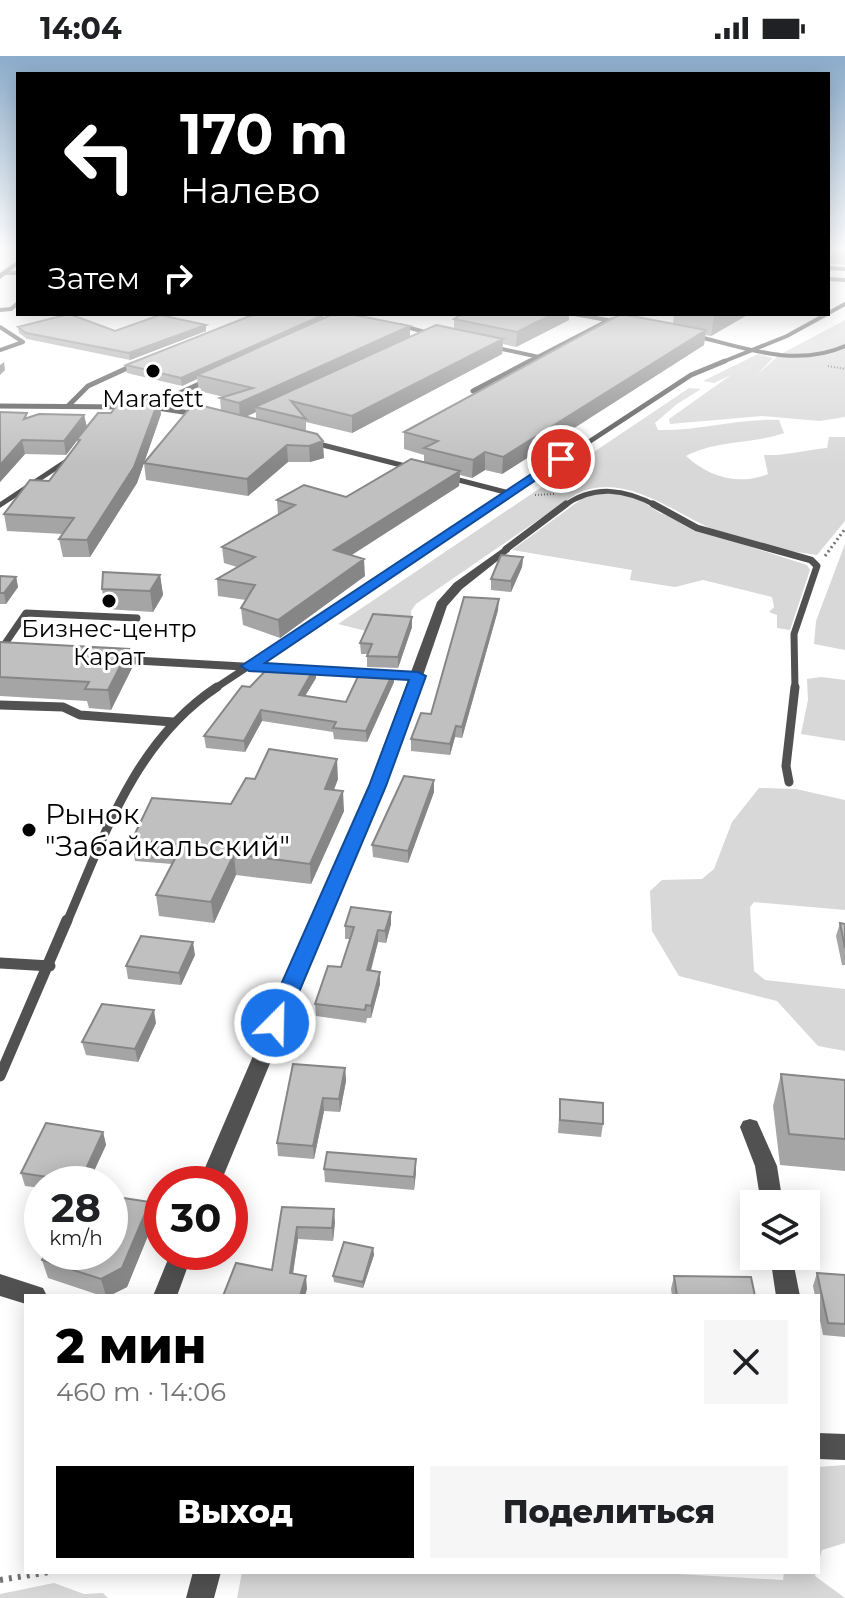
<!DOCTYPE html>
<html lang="ru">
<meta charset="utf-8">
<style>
body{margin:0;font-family:Montserrat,sans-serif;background:#f6f6f6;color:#202124;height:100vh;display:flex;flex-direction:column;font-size:30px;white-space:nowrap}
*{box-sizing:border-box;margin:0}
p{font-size:26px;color:#757577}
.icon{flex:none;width:44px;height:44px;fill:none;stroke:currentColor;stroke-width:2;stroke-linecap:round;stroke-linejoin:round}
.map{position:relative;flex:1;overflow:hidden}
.panel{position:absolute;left:24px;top:1238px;width:796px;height:280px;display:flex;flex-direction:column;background:#fff;border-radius:0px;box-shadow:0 4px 20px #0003}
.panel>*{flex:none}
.guide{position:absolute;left:16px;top:16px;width:814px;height:244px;border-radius:0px;box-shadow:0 4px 20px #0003;background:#000;color:#fff;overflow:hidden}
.tools{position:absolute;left:740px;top:1134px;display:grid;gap:16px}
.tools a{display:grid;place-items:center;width:80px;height:80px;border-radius:0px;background:#fff;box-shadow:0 4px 20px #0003;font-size:40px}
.speed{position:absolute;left:24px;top:1110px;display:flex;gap:16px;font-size:40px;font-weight:700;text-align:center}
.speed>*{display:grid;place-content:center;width:104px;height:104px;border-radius:50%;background:#fff;box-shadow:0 4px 20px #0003;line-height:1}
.speed small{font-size:20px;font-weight:400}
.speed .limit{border:12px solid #d22;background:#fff;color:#111}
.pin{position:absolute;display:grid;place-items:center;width:68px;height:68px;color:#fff;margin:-34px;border:4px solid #fff;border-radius:50%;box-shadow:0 2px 8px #0007}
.me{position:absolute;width:88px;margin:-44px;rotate:23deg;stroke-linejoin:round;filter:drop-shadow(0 0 6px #0008)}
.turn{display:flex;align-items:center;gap:28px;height:168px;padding:0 32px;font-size:36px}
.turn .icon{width:104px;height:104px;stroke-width:2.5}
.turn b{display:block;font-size:56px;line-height:68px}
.then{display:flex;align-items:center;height:76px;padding:0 32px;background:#0003;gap:16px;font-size:30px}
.round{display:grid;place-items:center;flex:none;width:84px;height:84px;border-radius:0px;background:#f6f6f6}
.head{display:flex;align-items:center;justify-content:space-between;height:136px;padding:0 32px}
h1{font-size:48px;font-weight:800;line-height:60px;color:#000}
.button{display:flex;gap:16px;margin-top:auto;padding:16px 32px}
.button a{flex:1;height:92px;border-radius:0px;background:#000;color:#fff;font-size:32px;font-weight:800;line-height:92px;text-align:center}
.button a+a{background:#f6f6f6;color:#202124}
.status{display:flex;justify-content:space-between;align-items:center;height:56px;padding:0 40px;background:#fff;direction:ltr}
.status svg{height:22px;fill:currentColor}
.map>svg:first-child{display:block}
</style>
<div class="status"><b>14:04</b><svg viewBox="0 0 49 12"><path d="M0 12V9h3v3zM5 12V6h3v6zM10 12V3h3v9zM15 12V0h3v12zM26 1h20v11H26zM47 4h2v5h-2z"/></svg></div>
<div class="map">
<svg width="845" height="1542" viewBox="0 0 845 1542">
<rect width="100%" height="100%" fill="#fff"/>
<path fill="#d8d8d8" d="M845,264V361L820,365L762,360L670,368L669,363L731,319L714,327L703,325L758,298L773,302L757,319L779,299Z
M689,332L701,333L677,348L655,367L658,374C699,375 738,362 779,364L784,377C752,388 715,384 686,400C709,421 738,430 768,418L764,399C787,400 804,394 827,392L829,381H845V465L817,499C785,495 756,489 726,479C679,462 627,413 576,438L416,548L411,555L412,571L373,568L370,576L338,568Z
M598,436L634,440L660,457L729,484L807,509L810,514L790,574L777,572V559L769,556L774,551L772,541L703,524L675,531L630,524L632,514L512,494L583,442Z
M845,488V594L814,588L816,565Z
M821,621L845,624V685L801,678L808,644L807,623Z
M759,732L796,733L845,744V854L754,846L750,851L754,915L765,924L845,933V995L818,990L777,945L679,920L652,875L650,835L662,824L702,823L714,813L732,766Z
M845,1409V1487L822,1494L818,1508V1411Z
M242,1516H644L783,1524L784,1516H816L815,1520L845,1542H237Z
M54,1527L84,1538L103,1537L108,1542H0V1538Z"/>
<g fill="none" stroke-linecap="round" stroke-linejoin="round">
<path stroke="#737373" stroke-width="2" stroke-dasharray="1 2" stroke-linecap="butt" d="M828,310L845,313
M535,439L555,438"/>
<path stroke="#737373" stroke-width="3" stroke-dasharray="2 3" stroke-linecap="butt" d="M825,500L845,473"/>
<path stroke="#737373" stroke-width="6" stroke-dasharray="3 6" stroke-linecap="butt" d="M0,1524L49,1516"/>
<path stroke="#515151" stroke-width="4" d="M828,212L845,213
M6,217H18
M828,223L845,224
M0,254L11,253L18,247
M574,258L618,266
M400,269L435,279
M0,271L23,286L0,294
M696,280C745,292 796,312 845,290
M493,291L539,301
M526,307L607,265L632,258
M720,307L787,280L845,248"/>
<path stroke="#515151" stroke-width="5" d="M473,335L530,305
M0,350L129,351
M68,350L88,330L136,308
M149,351L208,324
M151,351L196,358
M311,386L409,411
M451,422L509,437
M0,449L71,402
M491,450L691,319L725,305
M564,450C594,428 625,433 657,450"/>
<path stroke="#515151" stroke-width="7" d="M653,448L697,472L811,504L817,510L794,578L795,633
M506,493L566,448
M0,595L26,557L137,562
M214,633L494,448"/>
<path stroke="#515151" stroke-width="9" d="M0,649L63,651L80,659L173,666
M789,726L786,710L795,631
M67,866C104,780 135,685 217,631"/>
<path stroke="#515151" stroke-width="11" d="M0,907L50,910
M0,1020L67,864"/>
<path fill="#515151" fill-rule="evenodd" d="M506,490L510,491V495L462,533L447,550L385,730L220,1128H198L369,730L408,624L109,607L102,603L109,599L411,616L437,546L454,527Z
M750,1063L757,1065L777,1110L783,1148H761L755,1110L740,1071L743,1065Z
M171,1196H193L177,1240H153Z
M770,1200H792L800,1240H776Z
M0,1218L43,1232L47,1240H26V1248L0,1240Z
M818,1377L845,1378V1404L818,1403Z
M193,1516H221L214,1542H186Z"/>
<path fill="#1e1e1e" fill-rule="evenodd" d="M18,204V209L0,223V217Z"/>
</g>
<path fill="#a5a5a5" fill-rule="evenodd" d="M828,194H845V209L828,207Z
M674,258H749L711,280L705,279L704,289L502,418L485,414L472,422L460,419L459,430L352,499L365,520L280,582L243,569L241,552L246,544L218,540L217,523L237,511L224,507L222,491L278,459L277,444L346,441L424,406V399L404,393V376L673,268Z
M323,259V262L410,270V281L454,273V263L569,264L516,291L503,288L502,298L352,377L306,366V376L324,402L310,406H288L248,440L146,424L144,407L221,355L220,342L224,341L199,335L197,323L182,330L127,317L126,309ZM256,356V363L246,361Z
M18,271L115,275H206L130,304L27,283L19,277Z
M159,343L161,358L137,427L90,501H63L59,483L63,478L7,475L4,458L49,425L78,387L77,384L66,399L25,398L0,426V356L28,362L84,359L87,371L111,357Z
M523,501L522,511L511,536L491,534V523Z
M160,519L163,539L153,556L105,553L102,533Z
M0,520L16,521L18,531L6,548H0Z
M498,554L462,682L455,681L450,699L411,695V683L431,658Z
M412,561V571L398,612L367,611V598H361L360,587Z
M0,586L129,593L132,612L111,654L89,652L87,645L0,640Z
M315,611L316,622L305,640L346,646L394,615V626L367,686L334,683L333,676L262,665L245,696L206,692L204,680L250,631Z
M255,723H338L334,734L344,755L311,828L236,819L214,867L159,860L156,839L172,808L135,805L132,784L231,748Z
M434,724V736L408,807L373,801L372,789Z
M840,867L845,868V909H842L836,880Z
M391,868L386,887L378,886L371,915L380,928L371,962H367L366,967L316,960L315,948L341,911L350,883H345V870Z
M195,899L181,929L128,923L126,910Z
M156,967L138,1006L86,999L82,986Z
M345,1012L346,1025L340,1056L324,1055L314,1103L278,1100L277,1087Z
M781,1018L845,1024V1115L780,1109L773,1050Z
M560,1043L603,1068L601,1081L558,1077Z
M103,1076L106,1089L88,1128H42V1132L25,1130L21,1117Z
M416,1103V1116L414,1134L325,1126L324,1113Z
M150,1146L154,1165L127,1231L109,1240H102L48,1222L42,1204Z
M282,1151L335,1166L333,1185L298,1183L293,1218L307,1233L272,1214Z
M373,1192L374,1199L363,1232L334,1226L333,1220Z
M817,1217L845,1219V1281L823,1279L818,1255V1240H815L813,1230Z
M674,1220L755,1240H672L671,1233Z"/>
<path fill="#868686" d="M553,258H569V264L516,291L517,276Z
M716,258H749L711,280L714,259Z
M323,259L324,267L197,319V323L182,330L181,322Z
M206,269V275L130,304L129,297Z
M410,270V285L255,351L256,356L240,363L239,347Z
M706,274L704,289L502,418L503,401Z
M503,283L502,298L352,377V360Z
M4,306L5,314L0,319V309Z
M159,343L161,358L137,427L90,501L87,484Z
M84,359L87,372L66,399L64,385Z
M22,384L25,398L0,426V409Z
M323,385L324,402L310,406L309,390Z
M287,389L288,406L248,440L247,423Z
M485,396V414L472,422L473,404Z
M460,415L459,430L334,510V494Z
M523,501L522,511L511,536V525Z
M364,503L365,520L280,582L278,564Z
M160,519L163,539L153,556L150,535Z
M16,521L18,531L6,548L4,537Z
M499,543L498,554L462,682V671Z
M412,561V571L398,612V601Z
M129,593L132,612L111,654L108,634Z
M315,611L316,622L299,650V639Z
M394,615V626L367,686L366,675Z
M261,654L262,665L245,696L244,685Z
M456,670L455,681L450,699V688Z
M337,703L338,723L326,753L325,733Z
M434,724V736L408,807V795Z
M343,735L344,755L311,828L310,808Z
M234,798L236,819L214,867L211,846Z
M391,856V868L386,887L385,875Z
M378,874V886L367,927V914Z
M193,886L195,899L181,929L179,917Z
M380,916V928L371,962V950Z
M154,954L156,967L138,1006L135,993Z
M345,1012L346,1025L340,1056L339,1043Z
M323,1042L324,1055L314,1103L313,1090Z
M103,1076L106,1089L88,1128H81L80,1126Z
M416,1103V1116L414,1134V1121Z
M150,1146L154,1165L127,1231L109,1240H106L101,1223Z
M334,1153L335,1166L333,1185L332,1172Z
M297,1171L298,1183L291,1230L290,1217Z
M373,1192L374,1199L363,1232V1226Z
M306,1220L307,1233L305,1240H300Z"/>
<path fill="#c0c0c0" stroke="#868686" stroke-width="2" d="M69,258L115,275L160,259L206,269L129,297L26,277L18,271Z
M255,258H316L323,259L181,322L126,309Z
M333,258H350L410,270L239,347L220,342L253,332L197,319Z
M462,258H553L517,276L454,263Z
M621,258L706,274L503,401L485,396L473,404L424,392L438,385L404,376Z
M436,269L503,283L352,360L291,345L306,363L255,351Z
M123,341L159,343L134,411L87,484L59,483L74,462L4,458L30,424L49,425L80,384L77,383L98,357H111Z
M199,349L317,378L323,385L309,390L287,389L247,423L144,407L189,353Z
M0,356L27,357L24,363L39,358L84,359L64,385L22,384L0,409Z
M411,403L460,415L334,494L364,503L278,564L241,552L255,529L217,523L255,501L222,491L295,449L277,444L304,429L346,441Z
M501,499L523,501L511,525L491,523Z
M103,516L160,519L150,535L102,533Z
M0,520L16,521L4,537H0Z
M464,541L499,543L462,671L456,670L450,688L411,683L421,657L431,658Z
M373,558L412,561L398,601L367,600L372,588L360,587Z
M0,586L129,593L108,634L85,633L89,626L0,621Z
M271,609L315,611L299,639L346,646L361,614L394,615L366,675L333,672L336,666L261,654L244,685L204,680L242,630L250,631Z
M269,693L337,703L325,733L343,735L310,808L234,798L211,846L156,839L180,793H175L178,788L132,784L152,742L231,748L246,722L255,723Z
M404,720L434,724L408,795L372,789Z
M351,851L391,856L385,875L378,874L367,914L380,916L371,950L366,949L365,954L315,948L328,910L341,911L354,871L345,870Z
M840,867L845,868V892Z
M141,880L193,886L179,917L126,910Z
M102,948L154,954L135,993L82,986Z
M293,1008L345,1012L339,1043L323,1042L313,1090L277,1087Z
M781,1018L845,1024V1083L789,1078Z
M560,1043L603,1047V1068L560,1064Z
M46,1067L103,1076L80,1126L21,1117Z
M327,1096L416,1103L414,1121L324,1113Z
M110,1140L150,1146L122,1212L101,1223L42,1204L46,1196H110Z
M282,1151L334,1153L332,1172L297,1171L290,1217L306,1220L300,1240H223L236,1207L272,1214Z
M344,1186L373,1192L363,1226L333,1220Z
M817,1217L845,1219V1268L828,1267Z
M674,1220L751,1221L755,1240H677Z"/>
<linearGradient id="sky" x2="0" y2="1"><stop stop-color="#8baccb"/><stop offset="0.47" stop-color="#fff"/><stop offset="1" stop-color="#fff" stop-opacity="0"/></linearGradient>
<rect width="845" height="410" fill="url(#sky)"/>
<path fill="#1a73e8" stroke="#114b97" stroke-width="2" d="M557,401L567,403L265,607L418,616L426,620L386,730L286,967L275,975L267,973L264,967L369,730L409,624L249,615L241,610Z"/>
<g fill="#000" stroke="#fff" stroke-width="3">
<circle cx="153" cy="315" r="8"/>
<circle cx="109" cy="545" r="8"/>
<circle cx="29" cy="774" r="8"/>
</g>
<g text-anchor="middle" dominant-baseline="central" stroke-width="6" stroke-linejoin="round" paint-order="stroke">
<g font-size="24" fill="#000" stroke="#fff">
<text x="153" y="342">Marafett</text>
<text x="109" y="572">Бизнес-центр<tspan x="109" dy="28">Карат</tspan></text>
</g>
<g font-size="28" fill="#000" stroke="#fff" text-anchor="start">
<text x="45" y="758">Рынок<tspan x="45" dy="32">"Забайкальский"</tspan></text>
</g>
</g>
</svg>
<div class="tools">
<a><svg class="icon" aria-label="layers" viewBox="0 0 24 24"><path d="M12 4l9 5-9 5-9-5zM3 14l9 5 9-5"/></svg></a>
</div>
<div class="speed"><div>28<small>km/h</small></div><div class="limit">30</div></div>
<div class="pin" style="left:561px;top:403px;background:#d93025"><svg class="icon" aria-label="arrive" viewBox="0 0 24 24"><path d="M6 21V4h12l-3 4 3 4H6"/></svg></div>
<svg class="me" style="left:275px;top:967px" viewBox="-20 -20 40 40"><circle r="17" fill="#1a73e8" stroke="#fff" stroke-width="3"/><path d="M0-11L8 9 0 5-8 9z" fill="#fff"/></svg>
<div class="guide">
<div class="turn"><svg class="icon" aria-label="left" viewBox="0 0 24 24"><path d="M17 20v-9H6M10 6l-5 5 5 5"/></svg><div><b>170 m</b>Налево</div></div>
<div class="then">Затем<svg class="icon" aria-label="right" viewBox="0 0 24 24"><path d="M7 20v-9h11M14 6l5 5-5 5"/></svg></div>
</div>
<section class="panel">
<div class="head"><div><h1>2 мин</h1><p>460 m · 14:06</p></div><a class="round"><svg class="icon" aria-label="close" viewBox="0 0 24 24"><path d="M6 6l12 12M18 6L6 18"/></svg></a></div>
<div class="button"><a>Выход</a><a>Поделиться</a></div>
</section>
</div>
